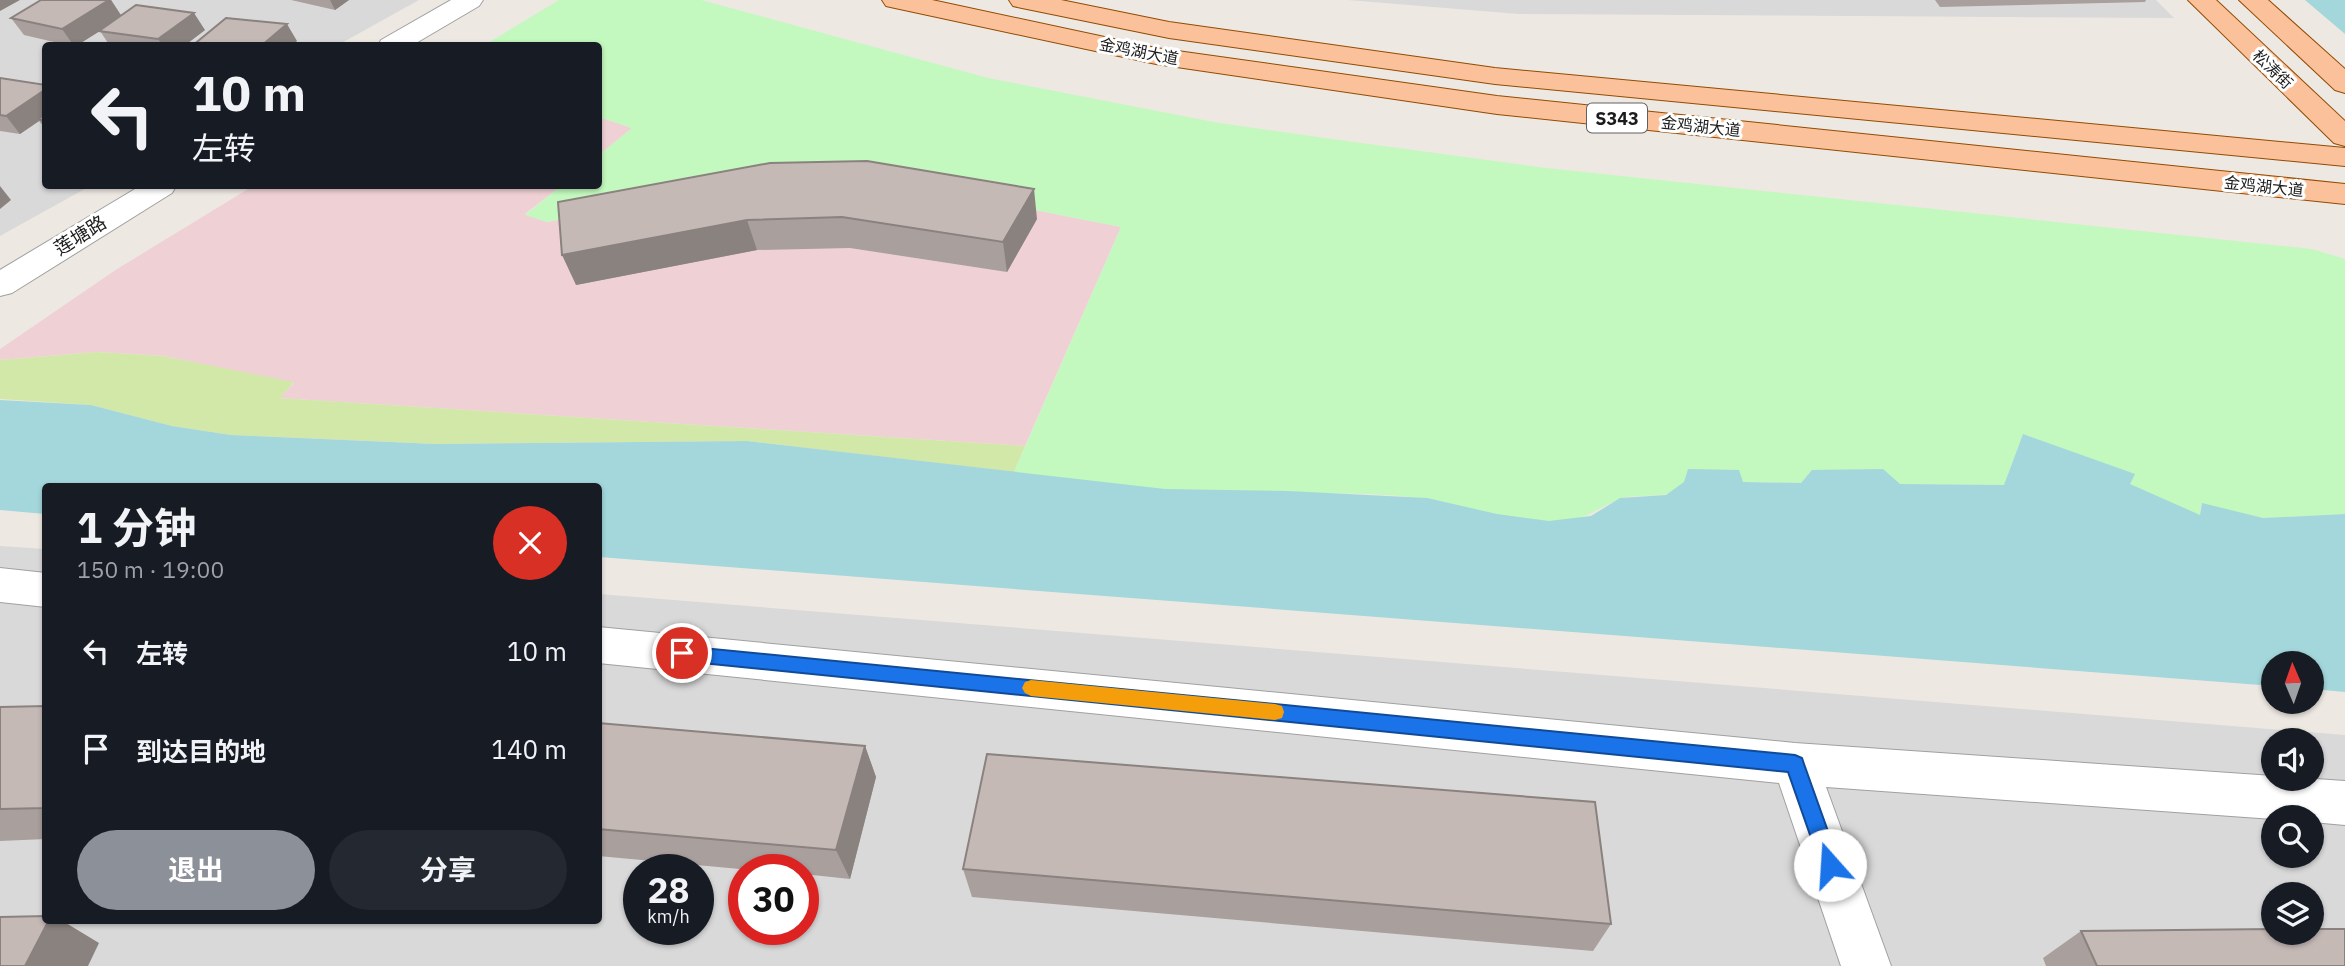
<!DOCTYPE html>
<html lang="zh">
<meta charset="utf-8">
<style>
body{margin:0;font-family:"IBM Plex Sans","Noto Sans SC",sans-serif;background:#242831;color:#f1f3f6;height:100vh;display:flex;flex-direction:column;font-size:26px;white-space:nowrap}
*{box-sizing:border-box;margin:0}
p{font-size:23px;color:#9ea1a6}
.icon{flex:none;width:38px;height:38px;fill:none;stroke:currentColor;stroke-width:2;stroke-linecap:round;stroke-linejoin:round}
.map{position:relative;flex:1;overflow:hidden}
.sheet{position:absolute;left:42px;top:483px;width:560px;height:441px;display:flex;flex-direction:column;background:#171b24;border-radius:7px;box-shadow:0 2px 5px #0004}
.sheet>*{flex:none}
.banner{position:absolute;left:42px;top:42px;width:560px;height:147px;border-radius:7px;box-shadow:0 2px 5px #0004;background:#171b24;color:#f1f3f6;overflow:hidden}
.needle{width:46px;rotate:358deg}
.fabs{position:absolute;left:2261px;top:651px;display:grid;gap:14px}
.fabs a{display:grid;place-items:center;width:63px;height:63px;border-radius:50%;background:#171b24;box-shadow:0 2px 5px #0004;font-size:35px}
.speed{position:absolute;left:623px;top:854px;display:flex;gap:14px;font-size:35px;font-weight:700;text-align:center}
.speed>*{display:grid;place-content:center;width:91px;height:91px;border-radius:50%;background:#171b24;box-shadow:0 2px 5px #0004;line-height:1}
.speed small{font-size:18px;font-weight:400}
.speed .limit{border:10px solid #d22;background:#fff;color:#111}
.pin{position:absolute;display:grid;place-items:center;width:60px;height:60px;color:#fff;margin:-30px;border:4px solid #fff;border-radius:50%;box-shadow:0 2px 7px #0007}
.me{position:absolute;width:77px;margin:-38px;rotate:341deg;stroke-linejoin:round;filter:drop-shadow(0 0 5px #0008)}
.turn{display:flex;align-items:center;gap:24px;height:147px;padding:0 35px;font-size:32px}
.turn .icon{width:91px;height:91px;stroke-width:2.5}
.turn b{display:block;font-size:49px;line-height:60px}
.round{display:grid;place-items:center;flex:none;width:74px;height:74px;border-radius:37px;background:#242831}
.headline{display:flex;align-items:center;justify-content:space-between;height:119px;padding:0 35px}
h1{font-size:42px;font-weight:700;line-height:52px}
.action{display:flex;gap:14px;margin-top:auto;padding:14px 35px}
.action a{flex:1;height:80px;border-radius:42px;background:#8c9099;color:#fff;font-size:28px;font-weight:700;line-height:80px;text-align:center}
.action a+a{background:#242831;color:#f1f3f6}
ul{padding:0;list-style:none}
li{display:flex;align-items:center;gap:21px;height:98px;padding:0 35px}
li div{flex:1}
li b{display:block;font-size:26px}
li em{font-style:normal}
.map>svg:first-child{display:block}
</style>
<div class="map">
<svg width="2345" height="966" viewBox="0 0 2345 966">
<rect width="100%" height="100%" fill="#eee8e2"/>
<path fill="#dad9d9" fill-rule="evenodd" d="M0,0H419L338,45L46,46V186H90L0,236Z
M1348,0H2156L2174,18L1518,14Z
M0,546L45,549L46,920H598L599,594L2345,735V966H0ZM2273,740H2312V779H2273ZM2273,817H2312V856H2273ZM639,870H698V929H639ZM744,870H803V929H744ZM2273,894H2312V933H2273Z"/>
<path fill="#efd1d5" d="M599,117L632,128L599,155Z
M874,178L1121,227L1025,446L279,398L294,383L163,356L98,352L0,360V349L117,269L253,186H561L525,214L547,222L752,181Z"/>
<path fill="#d2e8a8" d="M98,352L163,356L294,382L280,398L1025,446L1014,472L747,441L436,444L231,435L172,426L91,405L0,399V360Z"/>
<path fill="#c3f8be" d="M559,0H701L988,78L1219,123L1339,140L1546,168L2312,249L2345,259V514L2263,518L2201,504L2200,516L2130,484L2134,475L2023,434L2004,485L1900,484L1812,470L1801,483L1743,482L1688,470C1683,508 1640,489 1617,500C1598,508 1586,519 1564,521C1508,524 1456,500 1401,496C1334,490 1266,496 1199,492C1137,488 1076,480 1014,472L1121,227L874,178L752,181L547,222L525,215L561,186H598L599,155L632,128L599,117L598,46H483Z"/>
<path fill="#a3d7db" d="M2305,0H2345V34Z
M0,400L91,405L172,426L231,435L436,444L747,441L1165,489L1288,491L1427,498L1497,514L1549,521L1591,516L1620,498L1666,495L1684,482L1688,469L1739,470L1743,482L1801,483L1812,470L1883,469L1900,484L2004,485L2023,434L2135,474L2130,484L2200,515L2202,503L2263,518L2345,514V692L2312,689V663H2273V686L599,557L598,486H46L45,514L0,510Z"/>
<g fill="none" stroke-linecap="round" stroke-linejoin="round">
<defs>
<path id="minor" d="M0,568L46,573V607L0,602Z
M598,627L1795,743L2345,781V825L2312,822V817L2273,819L1826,787L1891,966H1841L1779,783L598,663Z"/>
<path id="tertiary" d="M451,0H483L479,6L411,46H378L381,40Z
M140,186H176L172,193L12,293L0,296V270Z"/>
<path id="primary" d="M882,0H932L1156,48L1497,96L2345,184V204L1497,114L1156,64L895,8L886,6Z
M1009,0H1061L1169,22L1495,68L2345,148V166L1495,84L1169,38L1022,8L1013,6Z
M2188,0H2216L2345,121V146L2334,143Z
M2239,0H2268L2345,69V93L2335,90Z"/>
</defs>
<use href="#minor" stroke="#a0a0a0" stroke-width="2"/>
<use href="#tertiary" stroke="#a0a0a0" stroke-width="2"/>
<use href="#primary" stroke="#924b02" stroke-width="2"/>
<use href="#minor" fill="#fff" fill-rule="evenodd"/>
<use href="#tertiary" fill="#fff" fill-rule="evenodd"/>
<use href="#primary" fill="#fac19a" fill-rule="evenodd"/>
</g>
<path fill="#a99f9d" d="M41,0H111L121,15L205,30L184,46H110L100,31L76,46H71L24,35L11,18Z
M291,0H349L335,10Z
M1935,0H2146L2145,2L1940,7Z
M0,78L46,85V129L39,121L20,134L0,131Z
M770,163L1037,219L1007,272L850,248L757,250L576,285Z
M46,706V839L0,841V707Z
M598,723L865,746L876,777L850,879L803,874V870H751L598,856Z
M963,869L1611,924L1593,951L972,897Z
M2081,931L2345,966H2046L2043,958Z"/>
<path fill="#8a827f" d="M0,0H20L0,11Z
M109,0H111L122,17L76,46H74L62,29Z
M330,0H349L335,10Z
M194,13L205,30L184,46H163L158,39Z
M287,24L297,41L292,46H261Z
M46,89V116L38,119L39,121L20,134L6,116Z
M0,186L11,200L0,209Z
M1034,189L1037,219L1007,272L1003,242Z
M747,220L757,250L576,285L562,255Z
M865,746L876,777L850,879L836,850Z
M49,920H61L99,943L88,966H25Z"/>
<path fill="#c5b9b6" stroke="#8a827f" stroke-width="2" d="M41,0H109L62,29L11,18Z
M136,5L194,13L158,39L99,31Z
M226,18L287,24L261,46H192Z
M0,78L46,85V89L6,116L0,115Z
M46,114V121L38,119Z
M867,161L1034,189L1003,242L842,217L747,220L562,255L558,202L770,163Z
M46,706V808L0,809V707Z
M598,723L865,746L836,850L598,829Z
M987,754L1595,802L1611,924L963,869Z
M46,916V920H49L25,966H0V917Z
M2273,929V933H2312V929H2345V966H2097L2081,931Z"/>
<path fill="#1a73e8" stroke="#114b97" stroke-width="2" d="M682,646L1795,755L1802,758L1804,764L1840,865L1837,872L1830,875L1823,872L1788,772L682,661L673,653Z"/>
<path fill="#f59e0b" d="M1031,680L1275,704L1282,706L1284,712L1282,718L1275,720L1031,696L1025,693L1022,688L1025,682Z"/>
<g text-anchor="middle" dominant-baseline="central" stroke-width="6" stroke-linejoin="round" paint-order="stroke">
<g font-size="16" fill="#1c1c1c" stroke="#fff">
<text transform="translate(1139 51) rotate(11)">金鸡湖大道</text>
<text transform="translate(2273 69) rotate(44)">松涛街</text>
<text transform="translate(1701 126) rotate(6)">金鸡湖大道</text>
<text transform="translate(2264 186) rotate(6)">金鸡湖大道</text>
</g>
<rect fill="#fff" stroke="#606060" stroke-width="2" x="1587" y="103.5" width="60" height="29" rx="5"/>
<g font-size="18" font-weight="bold" fill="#1c1c1c">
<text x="1617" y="118">S343</text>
</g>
<g font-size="19" fill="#1c1c1c" stroke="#fff">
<text transform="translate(80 235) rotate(-32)">莲塘路</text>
</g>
</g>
</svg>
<div class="fabs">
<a><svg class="needle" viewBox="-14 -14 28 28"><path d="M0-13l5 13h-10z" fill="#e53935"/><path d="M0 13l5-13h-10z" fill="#9ea1a6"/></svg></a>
<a><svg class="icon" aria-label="sound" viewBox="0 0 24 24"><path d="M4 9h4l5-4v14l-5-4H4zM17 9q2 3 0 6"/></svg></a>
<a><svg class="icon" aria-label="search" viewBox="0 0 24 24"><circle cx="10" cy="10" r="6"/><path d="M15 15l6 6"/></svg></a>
<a><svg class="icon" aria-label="layers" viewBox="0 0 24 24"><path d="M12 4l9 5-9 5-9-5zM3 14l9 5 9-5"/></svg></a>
</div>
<div class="speed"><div>28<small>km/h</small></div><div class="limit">30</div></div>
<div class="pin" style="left:682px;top:653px;background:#d93025"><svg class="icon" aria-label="arrive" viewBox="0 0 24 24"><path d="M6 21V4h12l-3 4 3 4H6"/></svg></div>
<svg class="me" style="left:1830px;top:865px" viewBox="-20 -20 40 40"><circle r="19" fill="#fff"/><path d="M0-13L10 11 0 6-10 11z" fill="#1a73e8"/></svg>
<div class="banner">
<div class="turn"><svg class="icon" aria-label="left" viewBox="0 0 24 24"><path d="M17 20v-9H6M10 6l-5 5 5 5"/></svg><div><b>10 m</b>左转</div></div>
</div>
<section class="sheet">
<div class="headline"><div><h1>1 分钟</h1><p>150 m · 19:00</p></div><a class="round" style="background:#d93025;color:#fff"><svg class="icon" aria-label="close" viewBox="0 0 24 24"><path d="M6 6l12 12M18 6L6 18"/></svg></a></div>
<ul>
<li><svg class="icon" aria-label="left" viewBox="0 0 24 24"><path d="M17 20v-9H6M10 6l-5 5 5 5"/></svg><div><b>左转</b></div><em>10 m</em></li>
<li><svg class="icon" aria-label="arrive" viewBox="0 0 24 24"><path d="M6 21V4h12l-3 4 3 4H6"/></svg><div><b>到达目的地</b></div><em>140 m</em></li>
</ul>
<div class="action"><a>退出</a><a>分享</a></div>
</section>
</div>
